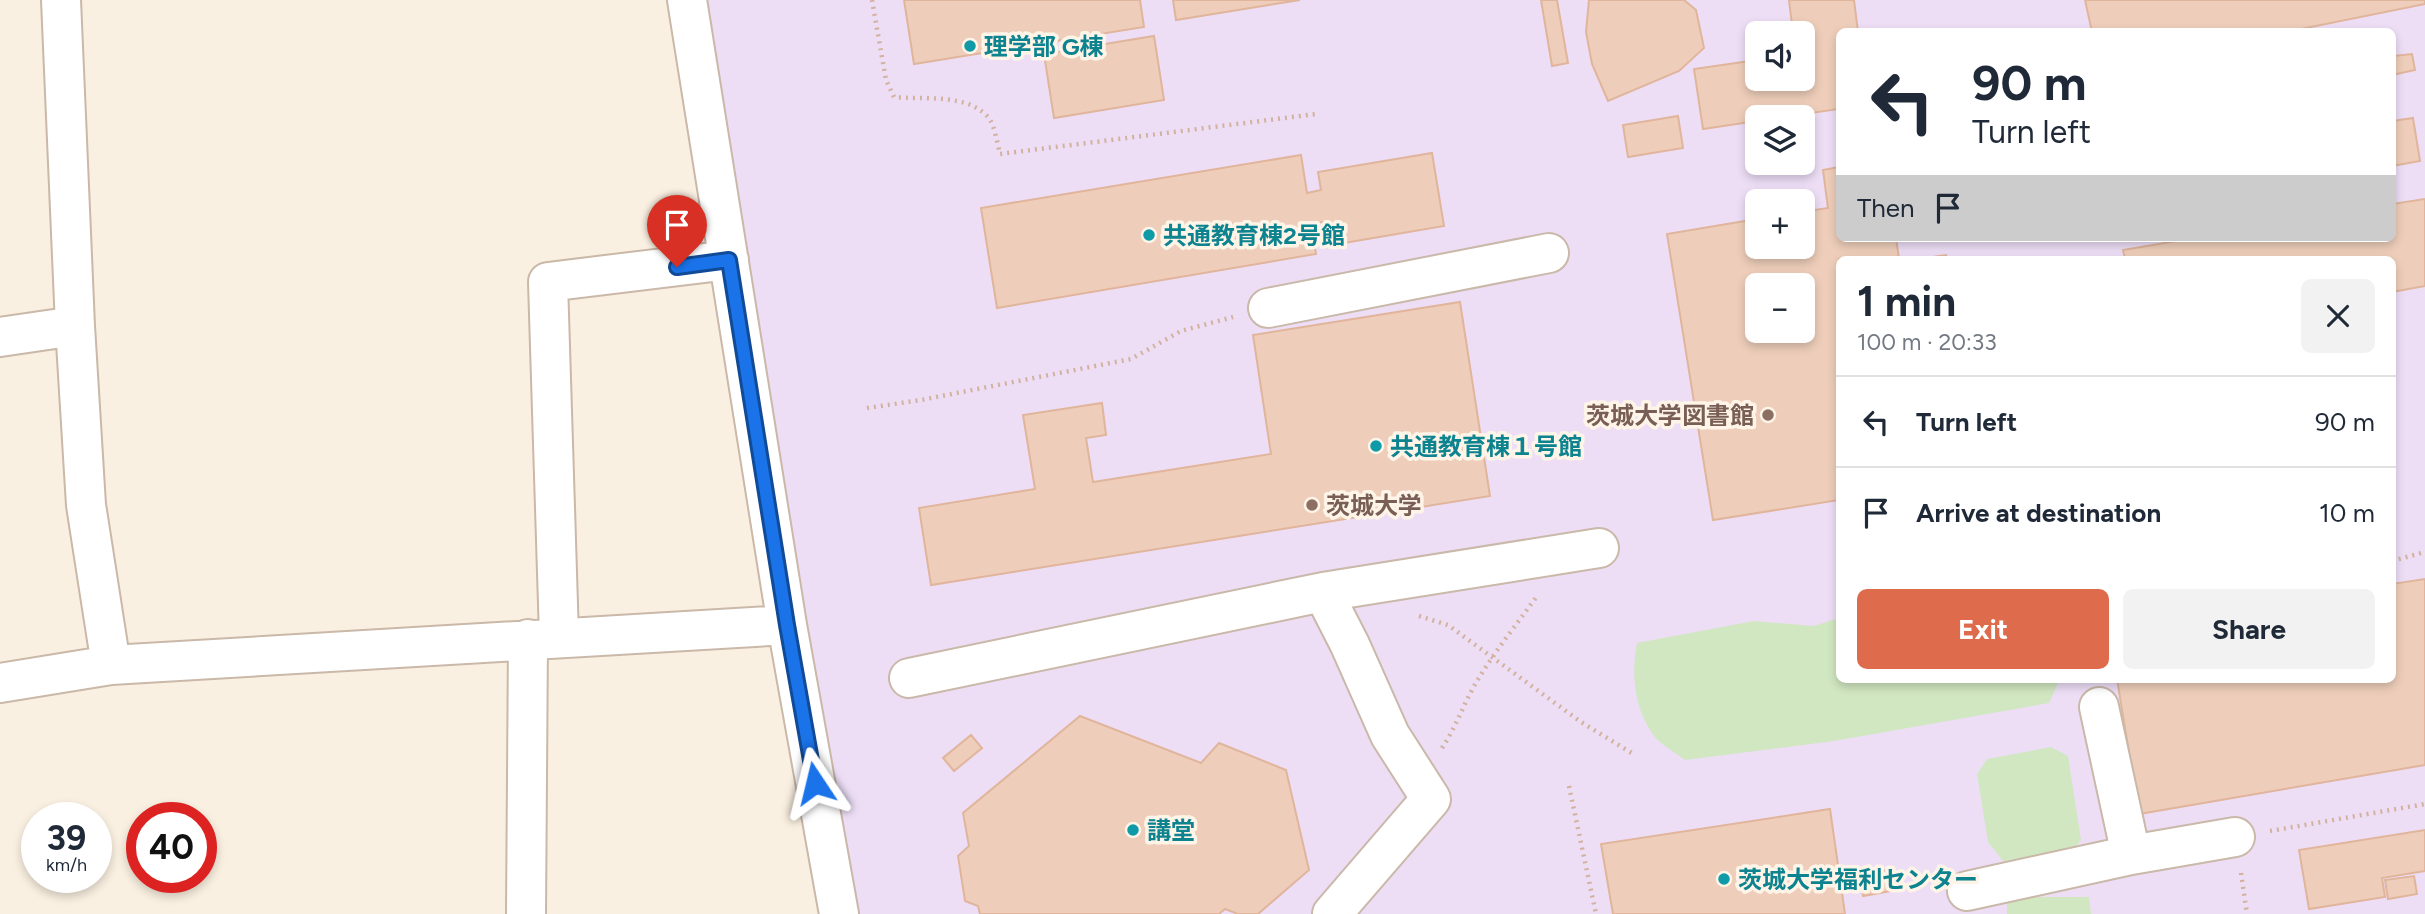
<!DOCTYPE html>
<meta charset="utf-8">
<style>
body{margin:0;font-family:Figtree,"Noto Sans JP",sans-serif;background:#f2f2f3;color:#1f2937;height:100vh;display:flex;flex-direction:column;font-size:26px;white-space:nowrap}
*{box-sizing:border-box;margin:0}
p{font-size:23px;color:#747a83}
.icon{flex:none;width:38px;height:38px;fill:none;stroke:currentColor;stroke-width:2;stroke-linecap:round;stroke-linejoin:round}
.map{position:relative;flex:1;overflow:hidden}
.panel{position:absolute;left:1836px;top:256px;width:560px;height:427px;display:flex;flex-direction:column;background:#fff;border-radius:10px;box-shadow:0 4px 10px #0003}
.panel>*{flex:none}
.guide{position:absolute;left:1836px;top:28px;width:560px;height:214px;border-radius:10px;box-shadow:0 4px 10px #0003;background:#fff;color:#1f2937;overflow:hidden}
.buttons{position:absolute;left:1745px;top:21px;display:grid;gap:14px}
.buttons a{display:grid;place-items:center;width:70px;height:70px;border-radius:10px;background:#fff;box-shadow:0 4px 10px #0003;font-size:35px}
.speed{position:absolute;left:21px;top:802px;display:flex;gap:14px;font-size:35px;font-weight:700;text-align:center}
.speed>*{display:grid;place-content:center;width:91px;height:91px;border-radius:50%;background:#fff;box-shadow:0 4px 10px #0003;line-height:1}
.speed small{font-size:18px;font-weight:400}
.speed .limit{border:10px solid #d22;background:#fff;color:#111}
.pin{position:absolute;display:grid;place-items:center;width:60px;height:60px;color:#fff;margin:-72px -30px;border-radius:50% 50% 50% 0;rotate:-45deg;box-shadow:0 0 7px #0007}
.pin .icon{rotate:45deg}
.me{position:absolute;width:77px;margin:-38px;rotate:350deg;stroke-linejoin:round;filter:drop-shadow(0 0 5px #0008)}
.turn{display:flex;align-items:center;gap:24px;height:147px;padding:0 21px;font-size:32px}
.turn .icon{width:91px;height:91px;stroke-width:2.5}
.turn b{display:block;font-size:49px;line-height:60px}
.then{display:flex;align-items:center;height:66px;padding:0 21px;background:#0003;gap:14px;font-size:26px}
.round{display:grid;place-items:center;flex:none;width:74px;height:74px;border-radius:10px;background:#f2f2f3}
.overview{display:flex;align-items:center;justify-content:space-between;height:119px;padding:0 21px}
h1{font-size:42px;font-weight:700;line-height:52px}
.primary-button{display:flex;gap:14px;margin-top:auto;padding:14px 21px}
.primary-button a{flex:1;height:80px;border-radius:10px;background:#de6b4c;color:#fff;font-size:28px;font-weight:700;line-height:80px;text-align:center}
.primary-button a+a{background:#f2f2f3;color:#1f2937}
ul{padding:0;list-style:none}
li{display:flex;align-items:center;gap:21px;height:91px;padding:0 21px;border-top:2px solid #e0e1e3}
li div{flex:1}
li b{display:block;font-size:26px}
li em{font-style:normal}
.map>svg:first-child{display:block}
</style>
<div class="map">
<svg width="2425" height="914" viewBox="0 0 2425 914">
<rect width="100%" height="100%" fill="#faf0e1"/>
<path fill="#eddef6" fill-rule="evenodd" d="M703,0H2425V914H851ZM1839,32H2392V238H1839ZM1757,33H1802V79H1757ZM1757,117H1802V163H1757ZM1757,201H1802V247H1757ZM1839,259H2392V679H1839ZM1757,285H1802V331H1757Z"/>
<path fill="#d1e7c1" d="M1839,618V679H2057L2058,683L2049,703L1834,741L1685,760C1676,753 1661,745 1654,736C1634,708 1631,675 1637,643L1754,621L1814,626Z
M2051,747L2068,756L2081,840L2070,855L2003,861L1988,842L1977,774L1987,759Z
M2007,897H2089L2091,914H2007Z"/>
<path fill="#eeceba" stroke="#e0b59c" stroke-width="2" fill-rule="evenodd" d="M904,0H1140L1144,27L914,64Z
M1173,0H1300L1176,20Z
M1541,0H1557L1568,63L1552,66Z
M1589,0H1684L1696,10L1704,48L1679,71L1608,101L1592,64L1586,32Z
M1789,0H1854L1858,32H1839V109L1783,117H1757V121L1703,129L1694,69L1757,60V79H1802V33H1793Z
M2085,0H2425V4L2286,32H2092Z
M1154,36L1164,100L1054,118L1044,54Z
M2392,45L2394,56L2412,54L2415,70L2392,75Z
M1678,116L1683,148L1628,157L1623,125Z
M2413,118L2420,161L2392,166V121Z
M1432,153L1444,226L1332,245L1328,221L1311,224L1316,254L997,308L981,208L1301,155L1307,193L1321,190L1318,172Z
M1839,167V238H1896L1899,259H1839V500L1713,520L1667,234L1757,219V247H1802V212L1828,208L1823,170ZM1757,285H1802V331H1757Z
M2425,199V286L2392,292V259H2125L2123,250L2194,238H2392V204Z
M1946,255L1947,259H1919Z
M1460,302L1490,496L931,585L919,508L1035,489L1023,415L1102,403L1106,435L1086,438L1093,482L1271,454L1253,335Z
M2425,579V765L2139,814L2117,679H2220V681L2392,679V584Z
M1080,716L1201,763L1219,743L1286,770L1309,870L1258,914H1238L1225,909L1219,914H980L978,906L965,901L958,856L969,846L963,813Z
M971,735L982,748L954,771L943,758Z
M1830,809L1845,914H1613L1601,844Z
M2425,830V871L2382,878L2385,897L2309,909L2299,850Z
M1887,870L1891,891L1863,896L1859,875Z
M2414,876L2417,894L2388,899L2385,880Z"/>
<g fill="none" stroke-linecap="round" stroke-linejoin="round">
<defs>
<path id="minor" d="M61,0L75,326L86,505L111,665
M687,0L787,625L839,914
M1268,308L1549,253
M0,337L75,326
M1323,592L1350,645L1390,735L1431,799L1332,914
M559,637L548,282L729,260
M909,678L1323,592L1599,548
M0,683L111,665L787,625
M2099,707L2131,855
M1967,891L2131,855L2235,837
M526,914L528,639"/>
</defs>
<use href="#minor" stroke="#cab8a9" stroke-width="42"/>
<path stroke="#d2b29e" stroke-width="4.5" stroke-dasharray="2 5" stroke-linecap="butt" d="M872,0L886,80L894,97C924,100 966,93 988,117C995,125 997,143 1000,154L1316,114
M867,408L921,400L1131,359L1181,331L1233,317
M2392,561L2425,552
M1419,616L1448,625L1581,722L1635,755
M1442,748C1456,727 1464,703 1477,681C1495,651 1517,624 1537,596
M1569,786L1596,914
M2270,831L2425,804
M2241,873L2247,914"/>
<use href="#minor" stroke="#fff" stroke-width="38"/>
</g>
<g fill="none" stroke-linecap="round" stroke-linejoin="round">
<defs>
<path id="route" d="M677,267L729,260L787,625L815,783"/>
</defs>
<use href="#route" stroke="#114b97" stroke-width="18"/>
<use href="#route" stroke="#1a73e8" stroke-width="12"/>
</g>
<g fill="#0f9aa8" stroke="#fef4e7" stroke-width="2.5">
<circle cx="970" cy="46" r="7"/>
<circle cx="1149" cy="235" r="7"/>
<circle cx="1376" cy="446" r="7"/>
<circle cx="1133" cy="830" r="7"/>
<circle cx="1724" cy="879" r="7"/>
</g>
<g fill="#8d6e63" stroke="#fef4e7" stroke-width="2.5">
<circle cx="1768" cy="415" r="7"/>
<circle cx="1312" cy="505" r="7"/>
</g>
<g text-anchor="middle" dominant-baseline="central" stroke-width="7" stroke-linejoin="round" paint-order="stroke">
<g font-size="24" font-weight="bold" fill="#0d838f" stroke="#fef4e7" text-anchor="start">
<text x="984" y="46">理学部 G棟</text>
<text x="1163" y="235">共通教育棟2号館</text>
<text x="1390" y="446">共通教育棟１号館</text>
<text x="1147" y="830">講堂</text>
<text x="1738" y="879">茨城大学福利センター</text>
</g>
<g font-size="24" font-weight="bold" fill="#785e54" stroke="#fef4e7" text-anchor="end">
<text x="1754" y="415">茨城大学図書館</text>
<text x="1326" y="505" text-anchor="start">茨城大学</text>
</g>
</g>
</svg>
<div class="buttons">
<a><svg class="icon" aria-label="sound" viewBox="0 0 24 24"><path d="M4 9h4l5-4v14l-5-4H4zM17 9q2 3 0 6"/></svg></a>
<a><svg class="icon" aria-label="layers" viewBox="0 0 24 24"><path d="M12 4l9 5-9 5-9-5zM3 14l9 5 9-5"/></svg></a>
<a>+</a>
<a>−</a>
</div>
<div class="speed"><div>39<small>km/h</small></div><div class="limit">40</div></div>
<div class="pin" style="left:677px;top:267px;background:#d93025"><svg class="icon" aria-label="arrive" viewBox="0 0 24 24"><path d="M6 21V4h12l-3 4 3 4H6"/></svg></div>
<svg class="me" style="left:815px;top:783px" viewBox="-20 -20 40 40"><path d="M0-17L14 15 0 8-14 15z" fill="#1a73e8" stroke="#fff" stroke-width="4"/></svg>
<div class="guide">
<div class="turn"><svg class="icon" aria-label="left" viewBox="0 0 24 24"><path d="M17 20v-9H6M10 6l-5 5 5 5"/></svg><div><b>90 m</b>Turn left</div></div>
<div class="then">Then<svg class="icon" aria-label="arrive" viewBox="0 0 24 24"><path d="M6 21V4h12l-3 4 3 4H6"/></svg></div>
</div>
<section class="panel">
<div class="overview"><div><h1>1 min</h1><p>100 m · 20:33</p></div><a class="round"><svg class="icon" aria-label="close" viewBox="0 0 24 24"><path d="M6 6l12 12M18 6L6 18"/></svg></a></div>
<ul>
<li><svg class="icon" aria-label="left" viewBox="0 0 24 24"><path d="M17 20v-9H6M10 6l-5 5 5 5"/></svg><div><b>Turn left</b></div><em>90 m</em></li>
<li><svg class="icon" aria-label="arrive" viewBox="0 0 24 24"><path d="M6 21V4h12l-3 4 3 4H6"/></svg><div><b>Arrive at destination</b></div><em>10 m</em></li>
</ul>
<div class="primary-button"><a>Exit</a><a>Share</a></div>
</section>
</div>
